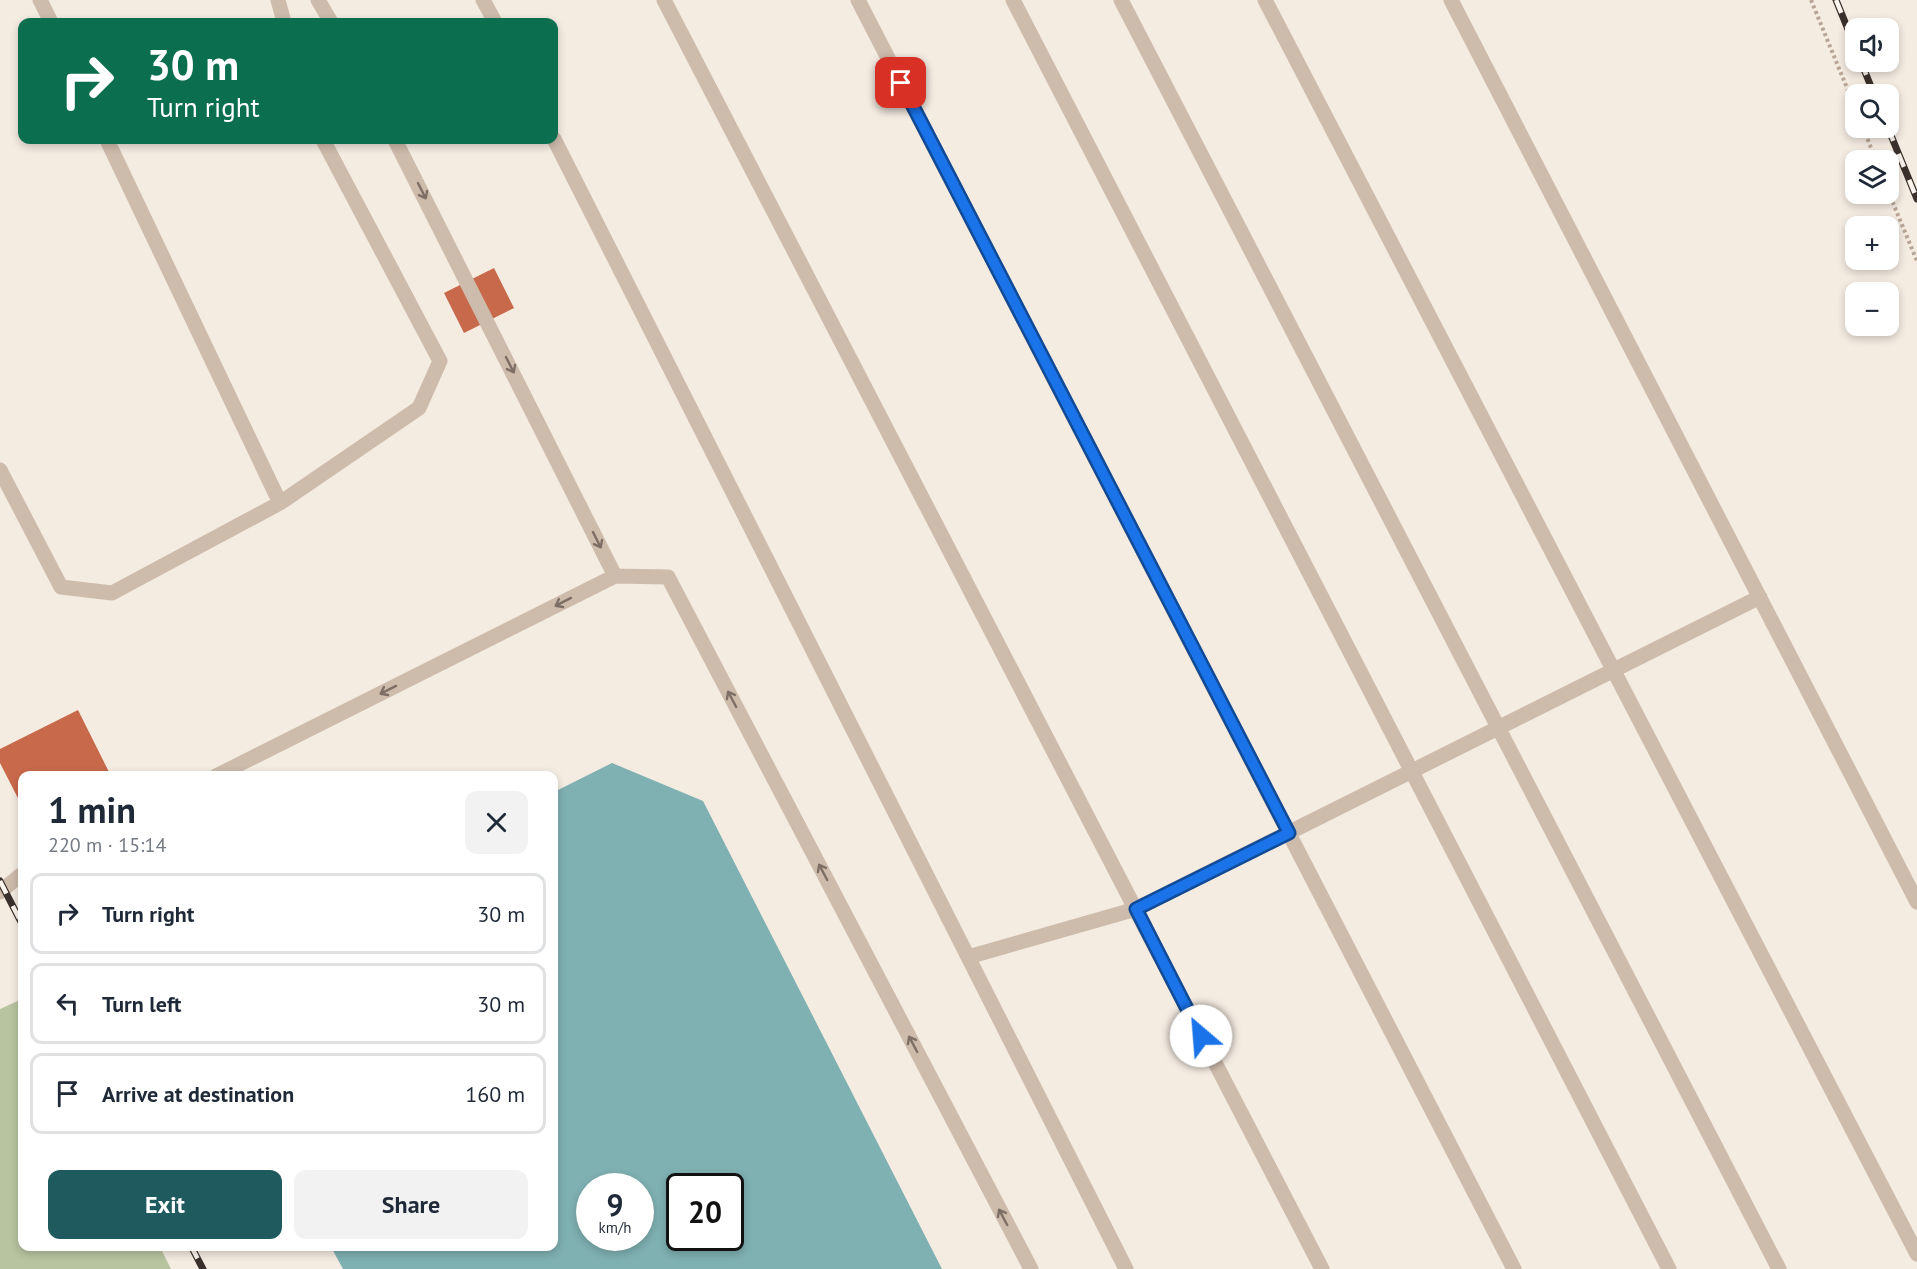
<!DOCTYPE html>
<meta charset="utf-8">
<style>
body{margin:0;font-family:"PT Sans",sans-serif;background:#f2f2f3;color:#1f2937;height:100vh;display:flex;flex-direction:column;font-size:22px;white-space:nowrap}
*{box-sizing:border-box;margin:0}
p{font-size:20px;color:#747a83}
.icon{flex:none;width:33px;height:33px;fill:none;stroke:currentColor;stroke-width:2;stroke-linecap:round;stroke-linejoin:round}
.map{position:relative;flex:1;overflow:hidden}
.sheet{position:absolute;left:18px;top:771px;width:540px;height:480px;display:flex;flex-direction:column;background:#fff;border-radius:12px;box-shadow:0 3px 9px #0003}
.sheet>*{flex:none}
.top-card{position:absolute;left:18px;top:18px;width:540px;height:126px;border-radius:12px;box-shadow:0 3px 9px #0003;background:#0b6e4f;color:#fff;overflow:hidden}
.tools{position:absolute;left:1845px;top:18px;display:grid;gap:12px}
.tools a{display:grid;place-items:center;width:54px;height:54px;border-radius:12px;background:#fff;box-shadow:0 3px 9px #0003;font-size:30px}
.speed{position:absolute;left:576px;top:1173px;display:flex;gap:12px;font-size:30px;font-weight:700;text-align:center}
.speed>*{display:grid;place-content:center;width:78px;height:78px;border-radius:50%;background:#fff;box-shadow:0 3px 9px #0003;line-height:1}
.speed small{font-size:15px;font-weight:400}
.speed .limit{border:3px solid #111;border-radius:9px;background:#fff;color:#111}
.pin{position:absolute;display:grid;place-items:center;width:51px;height:51px;color:#fff;margin:-26px;border-radius:12px;box-shadow:0 3px 9px #0006}
.me{position:absolute;width:66px;margin:-33px;rotate:333deg;stroke-linejoin:round;filter:drop-shadow(0 0 4px #0008)}
.turn{display:flex;align-items:center;gap:21px;height:126px;padding:0 30px;font-size:27px}
.turn .icon{width:78px;height:78px;stroke-width:2.5}
.turn b{display:block;font-size:42px;line-height:51px}
.round{display:grid;place-items:center;flex:none;width:63px;height:63px;border-radius:12px;background:#f2f2f3}
.head{display:flex;align-items:center;justify-content:space-between;height:102px;padding:0 30px}
h1{font-size:36px;font-weight:600;line-height:45px}
.button{display:flex;gap:12px;margin-top:auto;padding:12px 30px}
.button a{flex:1;height:69px;border-radius:12px;background:#1f5a5e;color:#fff;font-size:24px;font-weight:600;line-height:69px;text-align:center}
.button a+a{background:#f2f2f3;color:#1f2937}
ul{padding:0;list-style:none}
li{display:flex;align-items:center;gap:18px;height:81px;margin:0 12px 9px;padding:0 18px;border:3px solid #e0e1e3;border-radius:12px}
li div{flex:1}
li b{display:block;font-size:22px}
li em{font-style:normal}
.map>svg:first-child{display:block}
</style>
<div class="map">
<svg width="1917" height="1269" viewBox="0 0 1917 1269">
<rect width="100%" height="100%" fill="#f4ebe1"/>
<path fill="#b8c4a0" d="M22,999V1246L160,1247L171,1269H0V1009Z"/>
<path fill="#7fb0b2" fill-rule="evenodd" d="M612,763L703,801L942,1269H343L331,1247L554,1246V792ZM640,1186V1238H590V1186ZM730,1186V1238H680V1186Z"/>
<path fill="#c8694b" d="M494,268L514,308L464,333L444,293Z
M78,710L111,776H22V806L0,763V749Z"/>
<g fill="none" stroke-linecap="round" stroke-linejoin="round">
<path stroke="#b9a596" stroke-width="4" stroke-dasharray="3 3" stroke-linecap="butt" d="M1811,0L1856,110
M1863,128L1876,160
M1888,191L1917,261"/>
<path stroke="#cdbbac" stroke-width="15" d="M40,0L51,22
M278,0L284,22
M318,0L331,22
M483,0L495,22
M664,0L1322,1269
M858,0L1514,1269
M1013,0L1669,1269
M1121,0L1779,1269
M1265,0L1917,1254
M1451,0L1917,902
M554,139L1126,1269
M395,140L615,576
M0,470L61,587L112,593L280,503L107,140
M280,503L419,408L440,361L323,140
M216,776L615,576L668,577L1031,1269
M0,892L22,874
M968,957L1136,909L1760,597"/>
<defs>
<path id="rail" d="M1836,0L1856,49
M1861,62L1874,94
M1888,128L1917,199
M0,881L22,924
M191,1246L203,1269"/>
</defs>
<use href="#rail" stroke="#3b302b" stroke-width="7"/>
<use href="#rail" stroke="#fbf5ee" stroke-width="4.5" stroke-dasharray="14" stroke-linecap="butt"/>
</g>
<defs><path id="oneway-shaft" d="M-6 0H5M1.5-3L5.5 0L1.5 3" fill="none" stroke-width="1.6" stroke-linecap="round" stroke-linejoin="round" transform="scale(1.5)"/></defs>
<g stroke="#7d6f65">
<use href="#oneway-shaft" transform="translate(422 191) rotate(63)"/>
<use href="#oneway-shaft" transform="translate(510 365) rotate(63)"/>
<use href="#oneway-shaft" transform="translate(597 540) rotate(63)"/>
<use href="#oneway-shaft" transform="translate(563 602) rotate(153)"/>
<use href="#oneway-shaft" transform="translate(388 690) rotate(153)"/>
<use href="#oneway-shaft" transform="translate(732 699) rotate(-118)"/>
<use href="#oneway-shaft" transform="translate(823 872) rotate(-118)"/>
<use href="#oneway-shaft" transform="translate(913 1044) rotate(-118)"/>
<use href="#oneway-shaft" transform="translate(1003 1217) rotate(-118)"/>
</g>
<g fill="none" stroke-linecap="round" stroke-linejoin="round">
<defs>
<path id="route" d="M901,83L1289,833L1136,909L1201,1036"/>
</defs>
<use href="#route" stroke="#114b97" stroke-width="15"/>
<use href="#route" stroke="#1a73e8" stroke-width="10"/>
</g>
</svg>
<div class="tools">
<a><svg class="icon" aria-label="sound" viewBox="0 0 24 24"><path d="M4 9h4l5-4v14l-5-4H4zM17 9q2 3 0 6"/></svg></a>
<a><svg class="icon" aria-label="search" viewBox="0 0 24 24"><circle cx="10" cy="10" r="6"/><path d="M15 15l6 6"/></svg></a>
<a><svg class="icon" aria-label="layers" viewBox="0 0 24 24"><path d="M12 4l9 5-9 5-9-5zM3 14l9 5 9-5"/></svg></a>
<a>+</a>
<a>−</a>
</div>
<div class="speed"><div>9<small>km/h</small></div><div class="limit">20</div></div>
<div class="pin" style="left:901px;top:83px;background:#d93025"><svg class="icon" aria-label="arrive" viewBox="0 0 24 24"><path d="M6 21V4h12l-3 4 3 4H6"/></svg></div>
<svg class="me" style="left:1201px;top:1036px" viewBox="-20 -20 40 40"><circle r="19" fill="#fff"/><path d="M0-13L10 11 0 6-10 11z" fill="#1a73e8"/></svg>
<div class="top-card">
<div class="turn"><svg class="icon" aria-label="right" viewBox="0 0 24 24"><path d="M7 20v-9h11M14 6l5 5-5 5"/></svg><div><b>30 m</b>Turn right</div></div>
</div>
<section class="sheet">
<div class="head"><div><h1>1 min</h1><p>220 m · 15:14</p></div><a class="round"><svg class="icon" aria-label="close" viewBox="0 0 24 24"><path d="M6 6l12 12M18 6L6 18"/></svg></a></div>
<ul>
<li><svg class="icon" aria-label="right" viewBox="0 0 24 24"><path d="M7 20v-9h11M14 6l5 5-5 5"/></svg><div><b>Turn right</b></div><em>30 m</em></li>
<li><svg class="icon" aria-label="left" viewBox="0 0 24 24"><path d="M17 20v-9H6M10 6l-5 5 5 5"/></svg><div><b>Turn left</b></div><em>30 m</em></li>
<li><svg class="icon" aria-label="arrive" viewBox="0 0 24 24"><path d="M6 21V4h12l-3 4 3 4H6"/></svg><div><b>Arrive at destination</b></div><em>160 m</em></li>
</ul>
<div class="button"><a>Exit</a><a>Share</a></div>
</section>
</div>
